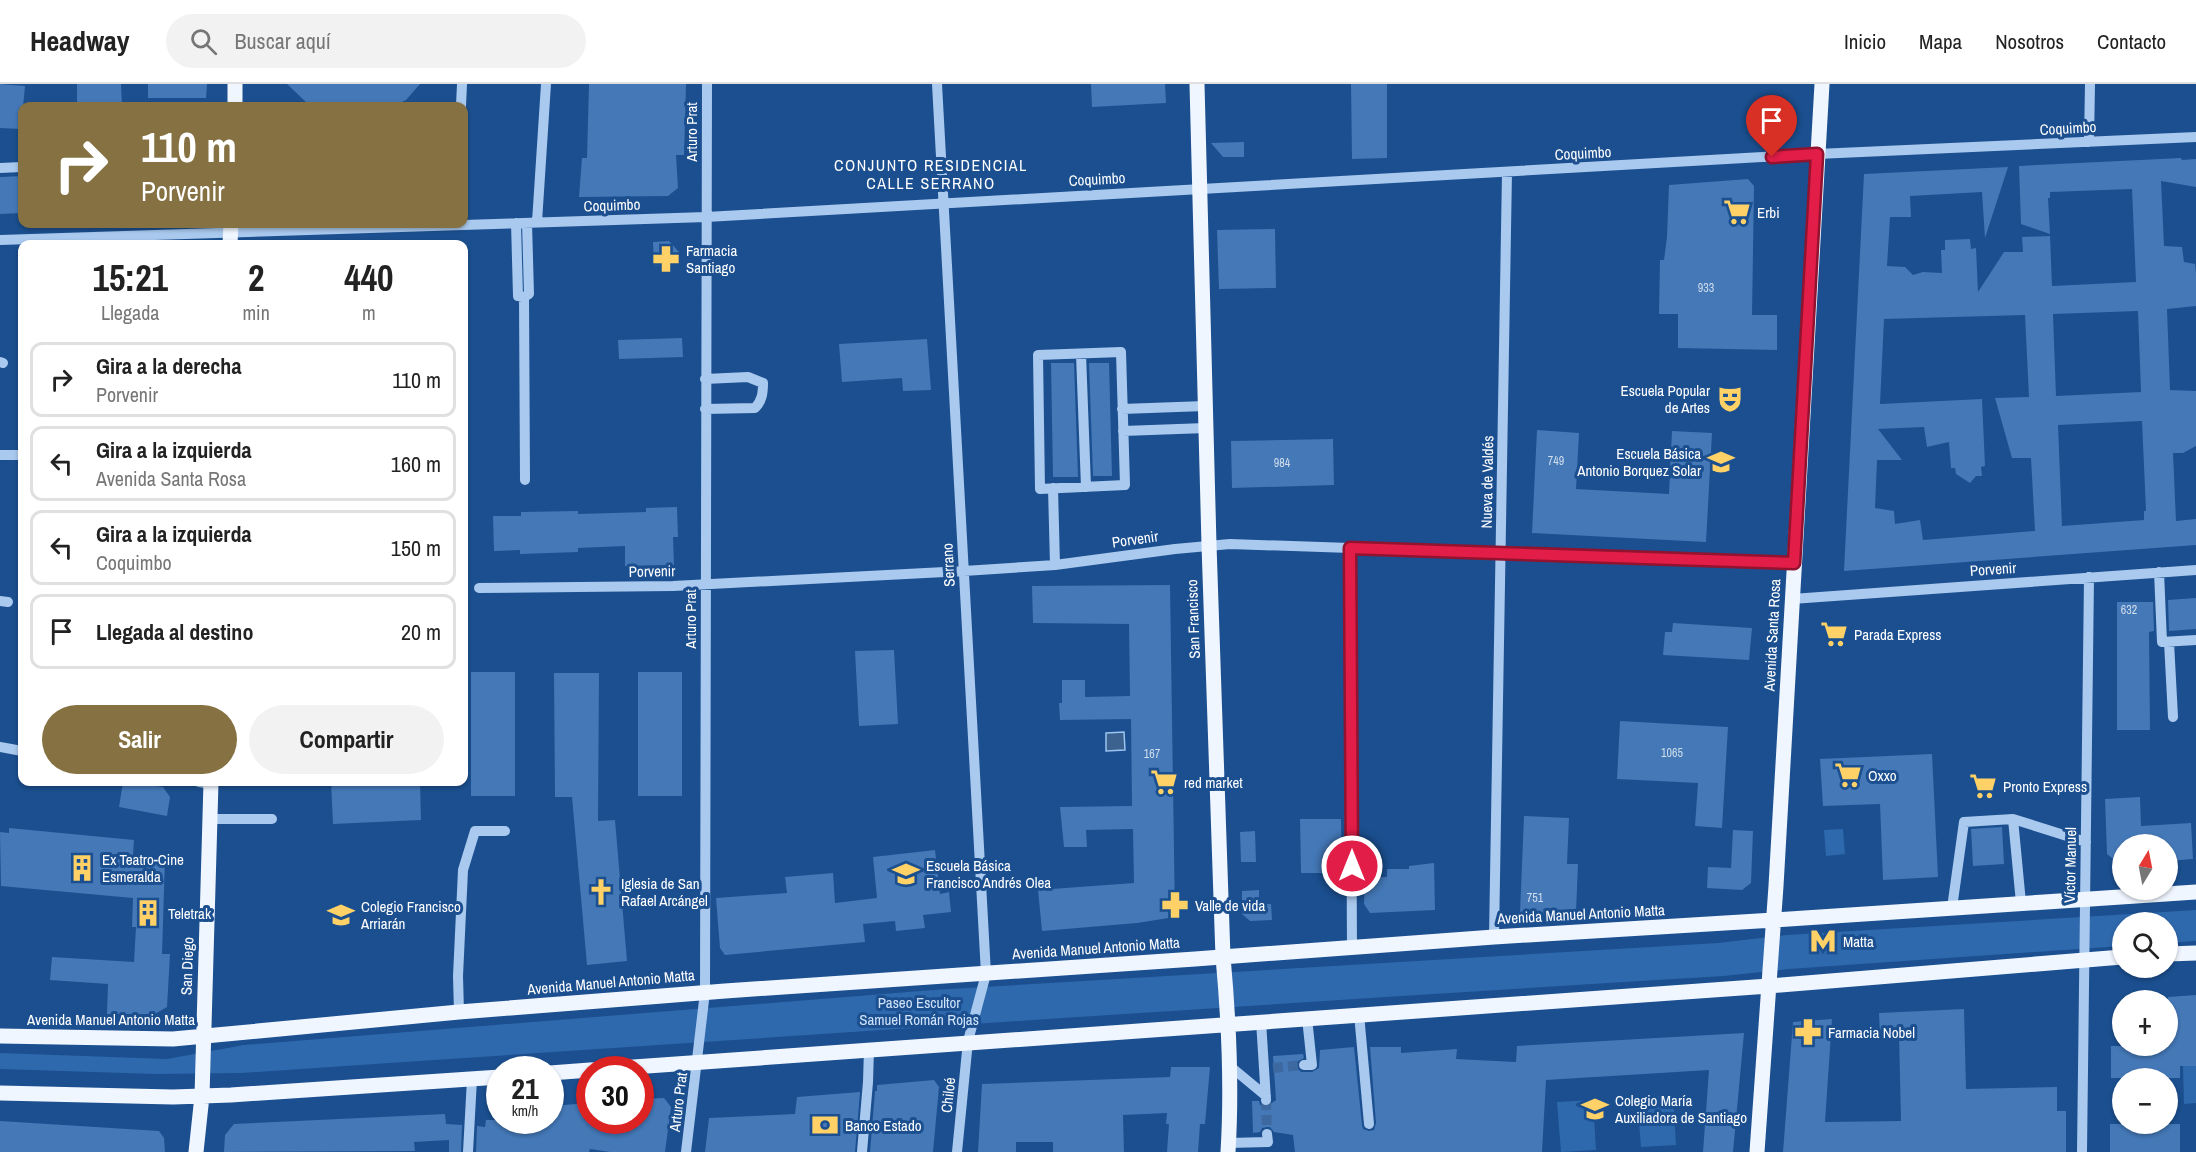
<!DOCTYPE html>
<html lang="es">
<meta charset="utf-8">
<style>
body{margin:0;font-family:"Archivo Narrow",sans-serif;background:#f2f2f2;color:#222;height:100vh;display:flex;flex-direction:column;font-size:22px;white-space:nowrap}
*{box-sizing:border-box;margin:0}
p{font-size:20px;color:#767676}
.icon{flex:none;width:33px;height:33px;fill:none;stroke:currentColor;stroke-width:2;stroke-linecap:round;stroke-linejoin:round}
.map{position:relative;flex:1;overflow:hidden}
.panel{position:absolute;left:18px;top:156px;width:450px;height:546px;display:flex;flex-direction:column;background:#fff;border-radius:12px;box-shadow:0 2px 4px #0004}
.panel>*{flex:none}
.banner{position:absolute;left:18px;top:18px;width:450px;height:126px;border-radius:12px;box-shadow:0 2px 4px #0004;background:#857141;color:#fff;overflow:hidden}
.needle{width:39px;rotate:10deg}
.fabs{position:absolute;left:2112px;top:750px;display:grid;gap:12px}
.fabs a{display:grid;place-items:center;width:66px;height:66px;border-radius:50%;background:#fff;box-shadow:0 2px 4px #0004;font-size:30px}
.speed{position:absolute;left:486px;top:972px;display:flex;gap:12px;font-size:30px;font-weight:700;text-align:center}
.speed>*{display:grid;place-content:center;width:78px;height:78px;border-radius:50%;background:#fff;box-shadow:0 2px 4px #0004;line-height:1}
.speed small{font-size:15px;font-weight:400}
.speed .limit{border:9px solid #d22;background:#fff;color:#111}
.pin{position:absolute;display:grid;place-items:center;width:51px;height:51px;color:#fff;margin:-62px -26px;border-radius:50% 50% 50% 0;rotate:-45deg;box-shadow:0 0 6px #0007}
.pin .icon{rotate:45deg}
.me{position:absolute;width:66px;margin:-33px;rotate:0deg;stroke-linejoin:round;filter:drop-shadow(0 0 4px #0008)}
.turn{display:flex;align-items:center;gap:21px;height:126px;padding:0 24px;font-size:27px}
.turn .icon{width:78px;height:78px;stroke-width:2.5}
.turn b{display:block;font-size:42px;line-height:51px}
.eta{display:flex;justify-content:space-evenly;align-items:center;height:102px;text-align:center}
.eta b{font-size:36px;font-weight:700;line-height:42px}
.cta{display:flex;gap:12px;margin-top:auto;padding:12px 24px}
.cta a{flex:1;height:69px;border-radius:36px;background:#857141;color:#fff;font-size:24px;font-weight:700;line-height:69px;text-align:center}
.cta a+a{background:#f2f2f2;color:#222}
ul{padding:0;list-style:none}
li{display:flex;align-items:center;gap:18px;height:75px;margin:0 12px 9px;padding:0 12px;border:3px solid #e0e0e0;border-radius:12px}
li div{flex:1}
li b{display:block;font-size:22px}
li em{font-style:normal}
header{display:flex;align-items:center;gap:36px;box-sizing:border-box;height:84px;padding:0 30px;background:#fff;border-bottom:2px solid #e0e0e0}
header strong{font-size:28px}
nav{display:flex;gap:33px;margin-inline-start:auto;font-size:21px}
.search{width:420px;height:54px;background:#f2f2f2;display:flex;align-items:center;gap:15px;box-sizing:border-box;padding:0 21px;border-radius:33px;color:#767676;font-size:22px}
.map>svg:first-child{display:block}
</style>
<header>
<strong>Headway</strong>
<div class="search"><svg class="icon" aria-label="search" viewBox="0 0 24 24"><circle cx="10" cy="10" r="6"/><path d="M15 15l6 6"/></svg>Buscar aquí</div>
<nav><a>Inicio</a><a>Mapa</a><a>Nosotros</a><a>Contacto</a></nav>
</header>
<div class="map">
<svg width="2196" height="1068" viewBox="0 0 2196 1068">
<rect width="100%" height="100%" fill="#1b4f8f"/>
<path fill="#2e69ad" d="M1843,745L1845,770L1826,772L1824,746Z
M2196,826V857L2168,859V838H2122V862L1789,885L1724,892C1229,922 735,956 241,989L156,990L0,985V969L167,975L244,961L933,906L1718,859L1787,851Z
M2183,982H2196V1019L2184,1020Z
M1673,1011L1676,1061L1641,1063L1637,1014Z
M1593,1016L1596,1066L1561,1068L1557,1018Z"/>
<path fill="#3c6290" stroke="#9cc4f0" stroke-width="1.5" d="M1124,648L1125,666L1106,667V649Z"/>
<path fill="#4478b7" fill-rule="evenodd" d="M0,0L25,2L21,45L0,44Z
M77,0H121L122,22H77Z
M148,0H207L206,14H148Z
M287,0H420L406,16L394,22H314L308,20Z
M589,0H686L684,71H676L678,104L668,112L579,113L582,74H587Z
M1091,0H1165L1166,19L1092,23Z
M1351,0H1387V74L1352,75Z
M1244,58V73H1223L1211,59Z
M2181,74L2182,76L2196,75V103L2161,97L2164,162L2182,163L2184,178L2195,180L2196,189V222L2167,225L2170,306L2196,307V362L2183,369H2173L2176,437L2196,435V461L1844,487L1864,90L2008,83L1985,154L1982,108L1910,112L1911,133H1890L1887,182L1905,183L1913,191L1923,188L1942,189L1941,166H1945V156L1970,155L1971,165L1976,164L1978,208L2004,168H2023L2022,153L2050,152L2052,202L2136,198L2132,105L2050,108V114H2048L2050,150L2021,140L2019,82ZM2138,227L2141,308L2056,312L2053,230ZM2025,231L2029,313L1995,314L2012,374H2031L2035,447L1923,456L1920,436L1895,440L1894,427L1875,424L1877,376H1902L1878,345L1924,343L1927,363L1949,358L1951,384H1955L1956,390L1970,399L1976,392H1982L1981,383L1985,382L1982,315L1880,320L1884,235ZM2142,337L2146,427H2144V436L2062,442L2058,341Z
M22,92V129L0,130V93Z
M1748,95L1754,102L1752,231H1777V266L1678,264V230H1659L1660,176H1664L1667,153L1669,101Z
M1275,145L1276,204L1219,205L1217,146Z
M669,157L679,168V181L654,182L653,158Z
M682,254L683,273L619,275L618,256Z
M927,255L931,306L903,307L902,294L842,298L839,260Z
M1051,279H1074L1078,393H1053Z
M1089,279H1109L1112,392H1093Z
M1537,346L1579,349L1576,405L1669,410L1672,347L1712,349L1706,458L1532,449Z
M1333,355L1334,401L1232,404L1231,357Z
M677,423L678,453H673L674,481L625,482V462L578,464V468L520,470V466L494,467L493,432H521V428L578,427V430L646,428V424Z
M1170,501L1175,833L1137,839L1042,847L1038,806L1134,799L1133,745L1086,746L1087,763H1064L1060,723L1132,722L1131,635L1060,636L1059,619H1062V596H1085V613L1130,612L1129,540L1033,539L1032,502Z
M2196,514V545L2169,547L2168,516Z
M2117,518H2153L2154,547L2149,548L2150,646H2117Z
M1673,539L1752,544L1749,576L1663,571L1665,548H1672Z
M894,566L898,640L859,642L855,567Z
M471,588H515V712H471Z
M638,588H682V712H638Z
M554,589H599L598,737L615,736L627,877L587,881L572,713H555Z
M1620,637L1728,643L1722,744L1695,742L1698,699L1617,695Z
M1932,670L1938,793L1883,796L1880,720L1823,722L1820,675Z
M123,698L163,703L170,713L167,732L119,723Z
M331,698H420L421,736L333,740Z
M2140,713L2141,742L2191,739L2193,775L2168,777V760H2122V782L2107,770L2105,715Z
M1524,732L1569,734L1567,780H1578L1576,828L1550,827V830L1520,829Z
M1300,735H1341L1342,789H1301Z
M2002,743L2004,780L1973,782L1971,745Z
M9,744L134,756L133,771L165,774L162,870H170L167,923L155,930H107L108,900L50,896L52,873L134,878L136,843H132L133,814L1,802L0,748L9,749Z
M1733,746L1753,747L1751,799L1742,806L1707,804L1708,783L1731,784Z
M1255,747L1256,778H1241L1240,748Z
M935,766L940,810L949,808L951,828L923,831L925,844L896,847L895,837L863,840L865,858L725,871L720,864L716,814L787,809L785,793L833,789L835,819L877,814L873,773Z
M1434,779L1435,826L1370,829L1364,820L1365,794L1387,793V785H1409V782Z
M1259,806V820H1271L1272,836L1250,837L1242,830V807Z
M2196,911V982H2180V994H2111V962H2168V913Z
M1964,925L1966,1005L2057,1003V1027H2066V1068H1783L1793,938L1832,935L1825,1038L1901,1037L1899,951H1880L1879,929Z
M1744,949L1733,1068H1703L1709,986L1546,996L1542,1068H1295L1293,1051L1274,1048L1270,1043H1267L1262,1044L1260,1048L1253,1049L1252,1017H1259L1260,1021L1266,1023L1276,1016L1273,972L1303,970L1304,974L1297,978V984L1301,988H1312L1319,984L1320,966L1354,963L1362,1041L1363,1045L1369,1047L1374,1046L1376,1039L1370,963H1401V969L1457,965L1456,975L1516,978L1517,962Z
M1171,983H1210L1205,1040H1200L1198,1068H1167L1169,1040H1166L1167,1029L1123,1031L1124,1068H1053V1058H1016V1068H978L982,1000L1170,993Z
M934,996L939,1003L933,1068H870L875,1007H877V1001Z
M860,1008L855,1068H705L709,1034L795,1030L797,1013Z
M664,1014L671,1023L665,1068H610L590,1065L589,1068H476L477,1042L485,1043L486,1036H550V1022L590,1019V1036H640V1015Z
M445,1030L446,1040L462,1041L461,1068H449V1056L414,1058L415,1067L224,1068L225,1051L234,1040Z
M0,1037L159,1047L164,1054L165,1068H0Z
M2110,1040H2180V1068H2110Z"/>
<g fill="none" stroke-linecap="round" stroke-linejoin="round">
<path stroke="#3d69a0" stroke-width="10" stroke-dasharray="10 5" stroke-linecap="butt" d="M1273,984L1304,981
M1266,1016L1267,1050"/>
<path stroke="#a9c9ee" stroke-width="10" d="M937,0L986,890L968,957L957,1068
M461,22L462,0
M2089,58L2090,0
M0,84L22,83
M537,138L546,0
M516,139L518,212L524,213L525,396
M0,156L706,133L1817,70L2196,53
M524,213L529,210L527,139
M1121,268L1125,401L1040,405L1038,271Z
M1081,270L1086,403
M0,278L3,279
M705,325L755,324C762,317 763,309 763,299L748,293L705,295
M1122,325L1205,322
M1123,347L1206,344
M0,371H18
M1053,404L1055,481
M1350,464L1352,864
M2159,488L2162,558L2196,556
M479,504L673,502L964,487L1055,481L1175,465L1230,460L1794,479
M1792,515L2196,486
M0,517L8,518
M2169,558L2173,633
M0,663L22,667
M199,698L211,700
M210,735H272
M2013,735L2086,758
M1952,824L1964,738L2013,735L2021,819
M1494,853L1507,88
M459,928L458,892L463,786L475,747H505
M1359,930L1369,1040
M1261,937L1266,1016
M1304,981H1312L1307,934
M1231,983L1266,1012
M1228,1059L1268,1058L1267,1050
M468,1068L472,995
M686,1068L705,908L707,0
M862,1068L868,998L869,965
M2082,1068L2089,493"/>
<path stroke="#f0f6ff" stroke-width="15" d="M1197,0L1209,461L1223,873C1229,938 1232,1003 1228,1068
M235,22V0
M230,160L231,140
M2168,870L2196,869
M0,952L173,955L459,928L725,907L1195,875L1494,853L1774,836L2196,808
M591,986L1769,902L2122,873
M550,989L590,986
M0,1009L173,1013L231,1011L500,993
M196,1068L202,1012L211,698
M1757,1068L1776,802L1822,0"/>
</g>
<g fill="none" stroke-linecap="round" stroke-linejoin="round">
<defs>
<path id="route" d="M1352,782L1350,464L1794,479L1817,70L1772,73"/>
</defs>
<use href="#route" stroke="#92132f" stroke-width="15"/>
<use href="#route" stroke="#e11d48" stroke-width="10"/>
</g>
<defs>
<symbol id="supermarket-bare" viewBox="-9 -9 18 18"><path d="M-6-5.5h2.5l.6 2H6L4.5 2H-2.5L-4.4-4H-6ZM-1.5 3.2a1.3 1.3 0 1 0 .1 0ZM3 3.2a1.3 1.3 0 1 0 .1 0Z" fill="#ffd166" stroke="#1b4f8f" stroke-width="2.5" paint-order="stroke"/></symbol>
<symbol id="pharmacy-bare" viewBox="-9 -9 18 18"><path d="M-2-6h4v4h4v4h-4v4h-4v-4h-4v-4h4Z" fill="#ffd166" stroke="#1b4f8f" stroke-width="2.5" paint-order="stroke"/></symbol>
<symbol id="theatre-bare" viewBox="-9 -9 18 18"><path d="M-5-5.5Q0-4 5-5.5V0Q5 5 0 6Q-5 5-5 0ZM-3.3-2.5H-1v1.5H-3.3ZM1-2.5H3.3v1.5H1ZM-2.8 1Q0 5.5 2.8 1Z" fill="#ffd166" stroke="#1b4f8f" stroke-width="2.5" paint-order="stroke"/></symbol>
<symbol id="school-bare" viewBox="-9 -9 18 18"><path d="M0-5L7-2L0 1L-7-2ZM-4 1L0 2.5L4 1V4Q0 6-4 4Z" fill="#ffd166" stroke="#1b4f8f" stroke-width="2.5" paint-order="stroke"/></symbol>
<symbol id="building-bare" viewBox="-9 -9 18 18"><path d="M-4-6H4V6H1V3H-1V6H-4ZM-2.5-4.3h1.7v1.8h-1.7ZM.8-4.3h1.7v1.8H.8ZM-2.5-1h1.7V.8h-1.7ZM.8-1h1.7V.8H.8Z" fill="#ffd166" stroke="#1b4f8f" stroke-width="2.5" paint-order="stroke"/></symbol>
<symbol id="church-bare" viewBox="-9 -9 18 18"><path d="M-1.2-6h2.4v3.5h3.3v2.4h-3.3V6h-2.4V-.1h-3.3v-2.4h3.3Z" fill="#ffd166" stroke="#1b4f8f" stroke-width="2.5" paint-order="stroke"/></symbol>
<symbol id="metro-bare" viewBox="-9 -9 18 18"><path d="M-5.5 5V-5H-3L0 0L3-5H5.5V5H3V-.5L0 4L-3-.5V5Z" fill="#ffd166" stroke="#1b4f8f" stroke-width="2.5" paint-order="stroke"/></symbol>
<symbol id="bank-bare" viewBox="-9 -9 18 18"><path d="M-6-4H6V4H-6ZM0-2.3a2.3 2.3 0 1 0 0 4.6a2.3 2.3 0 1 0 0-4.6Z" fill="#ffd166" stroke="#1b4f8f" stroke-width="2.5" paint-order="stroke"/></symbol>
</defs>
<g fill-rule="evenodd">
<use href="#supermarket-bare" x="1718" y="109" width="38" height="38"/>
<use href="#pharmacy-bare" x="647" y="156" width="38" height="38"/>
<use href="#theatre-bare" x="1711" y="296" width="38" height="38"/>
<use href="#school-bare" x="1702" y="359" width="38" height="38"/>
<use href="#supermarket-bare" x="1815" y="531" width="38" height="38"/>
<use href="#supermarket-bare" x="1829" y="672" width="38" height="38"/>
<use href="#supermarket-bare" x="1145" y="679" width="38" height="38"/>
<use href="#supermarket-bare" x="1964" y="683" width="38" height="38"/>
<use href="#building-bare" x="63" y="765" width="38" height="38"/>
<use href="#school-bare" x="887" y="771" width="38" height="38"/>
<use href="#church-bare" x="582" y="789" width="38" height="38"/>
<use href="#pharmacy-bare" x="1156" y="802" width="38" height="38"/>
<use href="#building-bare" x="129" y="810" width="38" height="38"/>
<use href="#school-bare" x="322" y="812" width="38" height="38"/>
<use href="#metro-bare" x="1804" y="838" width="38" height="38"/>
<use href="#pharmacy-bare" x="1789" y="929" width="38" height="38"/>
<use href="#school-bare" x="1576" y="1006" width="38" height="38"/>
<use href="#bank-bare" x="806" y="1022" width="38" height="38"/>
</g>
<g text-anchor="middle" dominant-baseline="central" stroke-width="6" stroke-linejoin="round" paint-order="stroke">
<g font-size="12" fill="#d0dded">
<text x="1706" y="204">933</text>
<text x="1556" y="377">749</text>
<text x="1282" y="379">984</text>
<text x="2129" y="526">632</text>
<text x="1672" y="669">1065</text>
<text x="1152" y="670">167</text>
<text x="1535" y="814">751</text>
</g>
<g font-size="15" fill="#fff" stroke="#1b4f8f">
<text transform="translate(2068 44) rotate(-3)">Coquimbo</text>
<text transform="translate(691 48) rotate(-90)">Arturo Prat</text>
<text transform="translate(1583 69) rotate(-3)">Coquimbo</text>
<text transform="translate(1097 95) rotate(-3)">Coquimbo</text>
<text transform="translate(612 121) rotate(-2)">Coquimbo</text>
<text transform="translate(1487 398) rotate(-89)">Nueva de Valdés</text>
<text transform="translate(1135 455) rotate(-8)">Porvenir</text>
<text transform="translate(948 481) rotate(-93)">Serrano</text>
<text transform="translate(1993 485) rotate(-4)">Porvenir</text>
<text transform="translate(652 487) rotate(-1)">Porvenir</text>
<text transform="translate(690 535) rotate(-90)">Arturo Prat</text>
<text transform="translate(1193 535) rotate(-92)">San Francisco</text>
<text transform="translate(1772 551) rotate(-87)">Avenida Santa Rosa</text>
<text transform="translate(2070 781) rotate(-89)">Víctor Manuel</text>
<text transform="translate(1581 830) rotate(-3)">Avenida Manuel Antonio Matta</text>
<text transform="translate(1096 864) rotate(-4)">Avenida Manuel Antonio Matta</text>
<text transform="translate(187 882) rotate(-88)">San Diego</text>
<text transform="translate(611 898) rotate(-5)">Avenida Manuel Antonio Matta</text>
<text x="111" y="935">Avenida Manuel Antonio Matta</text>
<text transform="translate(948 1011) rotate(-84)">Chiloé</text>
<text transform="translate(678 1018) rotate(-83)">Arturo Prat</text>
</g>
<g font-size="15" fill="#fff" stroke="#1b4f8f" text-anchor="start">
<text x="1757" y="128">Erbi</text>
<text x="686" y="166">Farmacia<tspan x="686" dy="17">Santiago</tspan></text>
<text x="1710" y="306" text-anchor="end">Escuela Popular<tspan x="1710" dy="17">de Artes</tspan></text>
<text x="1701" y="369" text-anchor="end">Escuela Básica<tspan x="1701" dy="17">Antonio Borquez Solar</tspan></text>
<text x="1854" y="550">Parada Express</text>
<text x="1868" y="691">Oxxo</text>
<text x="1184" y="698">red market</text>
<text x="2003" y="702">Pronto Express</text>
<text x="102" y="775">Ex Teatro-Cine<tspan x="102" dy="17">Esmeralda</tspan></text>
<text x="926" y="781">Escuela Básica<tspan x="926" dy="17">Francisco Andrés Olea</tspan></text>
<text x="621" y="799">Iglesia de San<tspan x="621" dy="17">Rafael Arcángel</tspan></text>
<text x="1195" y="821">Valle de vida</text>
<text x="361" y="822">Colegio Francisco<tspan x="361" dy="17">Arriarán</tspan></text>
<text x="168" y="829">Teletrak</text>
<text x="1843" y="857">Matta</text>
<text x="1828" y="948">Farmacia Nobel</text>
<text x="1615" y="1016">Colegio María<tspan x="1615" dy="17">Auxiliadora de Santiago</tspan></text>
<text x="845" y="1041">Banco Estado</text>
</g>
<g font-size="15" fill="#cfe3fa" stroke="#1b4f8f">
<text x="919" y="918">Paseo Escultor<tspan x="919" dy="17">Samuel Román Rojas</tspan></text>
</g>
<g font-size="16" letter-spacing="1.5" fill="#fff" stroke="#1b4f8f">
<text x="931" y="81">CONJUNTO RESIDENCIAL<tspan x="931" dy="18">CALLE SERRANO</tspan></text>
</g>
</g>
</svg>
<div class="fabs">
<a><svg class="needle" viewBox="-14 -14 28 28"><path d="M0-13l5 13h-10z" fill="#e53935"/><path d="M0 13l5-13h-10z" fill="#767676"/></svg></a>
<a><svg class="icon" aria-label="search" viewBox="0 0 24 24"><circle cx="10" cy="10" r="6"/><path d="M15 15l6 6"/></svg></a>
<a>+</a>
<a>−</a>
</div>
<div class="speed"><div>21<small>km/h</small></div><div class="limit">30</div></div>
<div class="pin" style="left:1772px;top:73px;background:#d93025"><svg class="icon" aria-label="arrive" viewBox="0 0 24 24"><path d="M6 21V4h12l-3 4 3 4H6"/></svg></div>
<svg class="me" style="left:1352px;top:782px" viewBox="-20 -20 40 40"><circle r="17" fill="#e11d48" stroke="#fff" stroke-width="3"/><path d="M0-11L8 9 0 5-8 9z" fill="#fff"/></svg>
<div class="banner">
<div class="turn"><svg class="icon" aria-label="right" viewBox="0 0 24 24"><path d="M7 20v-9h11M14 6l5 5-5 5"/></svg><div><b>110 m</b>Porvenir</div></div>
</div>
<section class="panel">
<div class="eta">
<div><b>15:21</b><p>Llegada</p></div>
<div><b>2</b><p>min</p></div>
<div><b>440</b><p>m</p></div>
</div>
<ul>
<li><svg class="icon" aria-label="right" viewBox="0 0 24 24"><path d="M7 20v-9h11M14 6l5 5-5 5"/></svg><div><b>Gira a la derecha</b><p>Porvenir</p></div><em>110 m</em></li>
<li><svg class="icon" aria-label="left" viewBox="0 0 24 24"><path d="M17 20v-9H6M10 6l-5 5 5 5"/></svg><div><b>Gira a la izquierda</b><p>Avenida Santa Rosa</p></div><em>160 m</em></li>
<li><svg class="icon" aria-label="left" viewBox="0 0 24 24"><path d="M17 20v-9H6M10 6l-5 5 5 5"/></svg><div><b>Gira a la izquierda</b><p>Coquimbo</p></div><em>150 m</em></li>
<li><svg class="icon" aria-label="arrive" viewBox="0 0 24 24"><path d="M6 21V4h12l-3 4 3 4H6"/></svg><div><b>Llegada al destino</b></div><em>20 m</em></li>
</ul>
<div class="cta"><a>Salir</a><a>Compartir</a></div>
</section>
</div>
